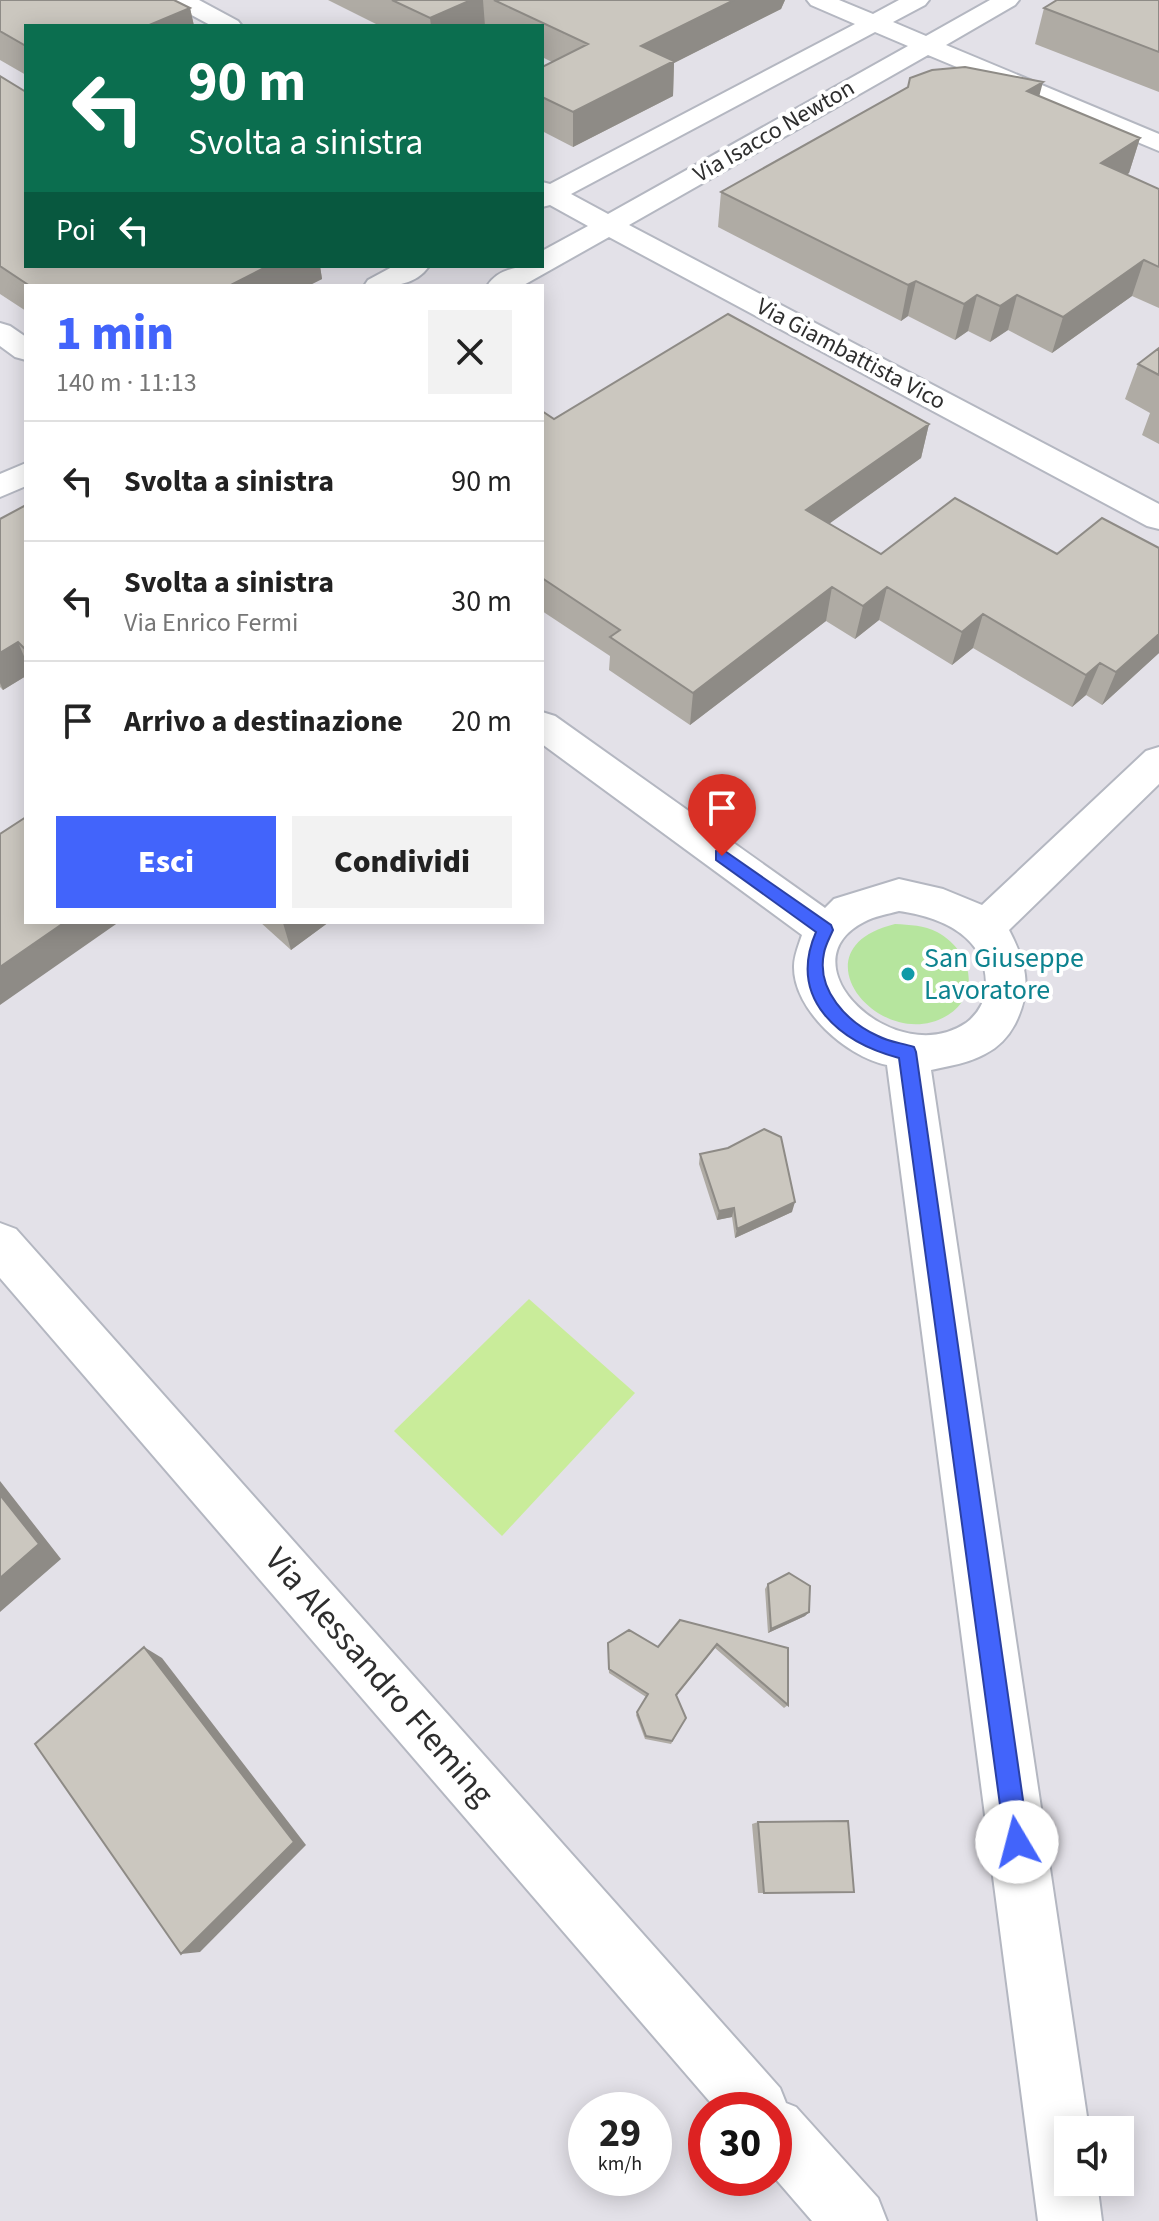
<!DOCTYPE html>
<html lang="it">
<meta charset="utf-8">
<style>
body{margin:0;font-family:"Source Sans 3",sans-serif;background:#f2f2f2;color:#222;height:100vh;display:flex;flex-direction:column;font-size:30px;white-space:nowrap}
*{box-sizing:border-box;margin:0}
p{font-size:26px;color:#767676}
.icon{flex:none;width:44px;height:44px;fill:none;stroke:currentColor;stroke-width:2;stroke-linecap:round;stroke-linejoin:round}
.map{position:relative;flex:1;overflow:hidden}
.drawer{position:absolute;left:24px;top:284px;width:520px;height:640px;display:flex;flex-direction:column;background:#fff;border-radius:0px;box-shadow:0 4px 20px #0003}
.drawer>*{flex:none}
.hud{position:absolute;left:24px;top:24px;width:520px;height:244px;border-radius:0px;box-shadow:0 4px 20px #0003;background:#0b6e4f;color:#fff;overflow:hidden}
.buttons{position:absolute;left:1054px;top:2116px;display:grid;gap:16px}
.buttons a{display:grid;place-items:center;width:80px;height:80px;border-radius:0px;background:#fff;box-shadow:0 4px 20px #0003;font-size:40px}
.speed{position:absolute;left:568px;top:2092px;display:flex;gap:16px;font-size:40px;font-weight:700;text-align:center}
.speed>*{display:grid;place-content:center;width:104px;height:104px;border-radius:50%;background:#fff;box-shadow:0 4px 20px #0003;line-height:1}
.speed small{font-size:20px;font-weight:400}
.speed .limit{border:12px solid #d22;background:#fff;color:#111}
.pin{position:absolute;display:grid;place-items:center;width:68px;height:68px;color:#fff;margin:-82px -34px;border-radius:50% 50% 50% 0;rotate:-45deg;box-shadow:0 0 8px #0007}
.pin .icon{rotate:45deg}
.me{position:absolute;width:88px;margin:-44px;rotate:352deg;stroke-linejoin:round;filter:drop-shadow(0 0 6px #0008)}
.turn{display:flex;align-items:center;gap:28px;height:168px;padding:0 32px;font-size:36px}
.turn .icon{width:104px;height:104px;stroke-width:2.5}
.turn b{display:block;font-size:56px;line-height:68px}
.then{display:flex;align-items:center;height:76px;padding:0 32px;background:#0003;gap:16px;font-size:30px}
.round{display:grid;place-items:center;flex:none;width:84px;height:84px;border-radius:0px;background:#f2f2f2}
.head{display:flex;align-items:center;justify-content:space-between;height:136px;padding:0 32px}
h1{font-size:48px;font-weight:800;line-height:60px;color:#4264fb}
.button{display:flex;gap:16px;margin-top:auto;padding:16px 32px}
.button a{flex:1;height:92px;border-radius:0px;background:#4264fb;color:#fff;font-size:32px;font-weight:800;line-height:92px;text-align:center}
.button a+a{background:#f2f2f2;color:#222}
ul{padding:0;list-style:none}
li{display:flex;align-items:center;gap:24px;height:120px;padding:0 32px;border-top:2px solid #e0e0e0}
li div{flex:1}
li b{display:block;font-size:30px}
li em{font-style:normal}
.map>svg:first-child{display:block}
</style>
<div class="map">
<svg width="1159" height="2221" viewBox="0 0 1159 2221">
<rect width="100%" height="100%" fill="#efe9e1"/>
<path fill="#e3e1e8" fill-rule="evenodd" d="M0,0H1159V2221H0ZM26,26H542V266H26ZM26,286H542V922H26ZM586,2110H654V2178H586ZM706,2110H774V2178H706ZM1068,2130H1120V2182H1068Z"/>
<path fill="#b6e59e" d="M895,924C910,925 924,925 937,932C970,950 983,992 948,1015C882,1056 791,949 895,924Z"/>
<path fill="#c9ec9a" d="M529,1299L635,1393L502,1536L394,1431Z"/>
<g fill="none" stroke-linecap="round" stroke-linejoin="round">
<defs>
<path id="minor" d="M169,0H199L238,21L242,26H212L173,5Z
M807,0H839L873,14L899,0H929L925,5L893,22L926,36L990,0H1019L1015,5L946,45L1159,134V151L928,55L629,225L1159,504V529L1147,526L609,237L522,286H487C499,267 522,266 542,266V251L588,226L550,205L542,207V182L550,184L855,24L811,5ZM875,32L908,46L608,214L571,194Z
M394,266H429C414,288 387,286 364,286L368,280Z
M0,323L10,326L26,337V360L15,357L0,346Z
M26,463V486L0,497V474Z
M542,712L555,716L825,908L834,899L899,879L943,889L982,905L1146,751L1159,747V784L1009,930C1026,963 1033,988 1015,1024C1008,1037 999,1047 985,1054C969,1063 949,1066 931,1070L1089,2130H1068V2182H1097L1102,2221H1038L887,1065C847,1057 793,1010 794,966C794,956 799,944 802,935L542,744ZM899,911C941,917 988,936 986,987C985,1002 978,1014 966,1023C895,1071 782,964 864,922C874,916 888,914 899,911Z
M0,1223L16,1229L780,2088L786,2103L796,2107L878,2198L887,2221H812L774,2177V2110H717L0,1278Z"/>
</defs>
<use href="#minor" stroke="#b4b7c1" stroke-width="4"/>
<use href="#minor" fill="#fff" fill-rule="evenodd"/>
</g>
<path fill="#afaba4" d="M0,0L190,8L194,26H26V75L0,60Z
M328,0H785L781,9L674,63L673,96L573,147L542,131V67L552,62L542,57V26H380Z
M1159,0V92L1035,44L1044,8Z
M0,76L26,266H320L322,279L308,286H26V311L0,294Z
M1039,96L1140,138L1129,173L1126,175L1159,189V308L1132,296L1052,353L1008,330L990,342L968,331L955,340L908,316L901,321L718,227L721,192Z
M1159,348V444L1142,435L1150,413L1125,399L1138,364Z
M542,411L554,419L929,424L921,458L829,523L881,554L1159,653L1102,705L1086,695L1072,707L973,648L952,665L879,620L855,639L826,621L690,725L609,670L610,656L542,611Z
M26,505V676L3,690L0,687V519Z
M260,922H329L291,950Z
M700,1154L792,1212L735,1238L732,1217L717,1220L699,1164Z
M768,1584L809,1612L805,1616L768,1633L765,1589Z
M680,1620L788,1648V1705L784,1708L715,1648L676,1696L686,1718L671,1744L645,1739L636,1715L646,1697L609,1673L608,1647H658Z
M758,1822L854,1892L758,1893L752,1824Z"/>
<path fill="#8e8b86" d="M471,0H483L485,26H431L430,18Z
M734,0H785L781,9L674,63L673,96L573,147V112L641,46Z
M190,8L194,26H147Z
M1043,82L1034,116L1027,91Z
M1140,138L1129,173L1090,199L1101,163Z
M1144,260L1132,296L1052,353L1063,317Z
M268,266H320L322,279L308,286H229Z
M916,281L908,316L901,321L908,285Z
M977,295L968,331L955,340L964,304Z
M1017,295L1008,330L990,342L1000,306Z
M929,424L921,458L801,544L806,510Z
M832,587L826,621L690,725L693,693Z
M887,587L879,620L855,639L863,606Z
M983,614L973,648L952,665L962,632Z
M1159,634V653L1102,705L1116,672Z
M18,642L26,661V676L3,690L0,683V653Z
M1100,663L1086,695L1072,707L1086,675Z
M65,922H119L0,1005V967Z
M284,922H329L291,950L283,923Z
M795,1202L792,1212L735,1238L737,1229Z
M734,1208L732,1217L717,1220L719,1211Z
M0,1481L61,1559L0,1612Z
M809,1612L805,1616L768,1633L771,1629Z
M144,1647L162,1658L306,1845L200,1952L181,1954Z"/>
<path fill="#cbc7bf" stroke="#8e8b86" stroke-width="2" d="M0,0H174L190,8L147,26H26V46L0,31Z
M392,0H471L430,18Z
M494,0H734L641,46L674,61L573,112L542,97V67L588,44Z
M1057,0H1159V52L1044,8Z
M965,67L1043,82L1027,91L1140,138L1101,163L1159,189V267L1144,260L1063,317L1017,295L1000,306L977,295L964,304L916,281L908,285L721,192L908,87L910,78L932,70Z
M0,76L26,92V266H268L229,286H30L0,266Z
M728,314L929,424L806,510L881,554L955,498L1057,554L1102,518L1159,548V634L1116,672L1100,663L1086,675L983,614L962,632L887,587L863,606L832,587L693,693L610,637L620,630L542,578V411L554,419Z
M1159,348V375L1138,364Z
M26,505V650L18,642L0,653V519Z
M26,817V922H65L0,967V834Z
M764,1129L781,1137L795,1202L737,1229L734,1208L719,1211L700,1154L728,1148Z
M0,1495L39,1544L0,1578Z
M789,1573L810,1586L809,1612L771,1629L768,1584Z
M680,1620L788,1648V1705L717,1644L676,1695L686,1718L672,1741L646,1736L637,1712L648,1694L609,1669L608,1643L629,1630L658,1647Z
M144,1647L294,1842L181,1954L35,1744Z
M848,1821L854,1892L764,1893L758,1822Z"/>
<path fill="#4264fb" stroke="#2b41a3" stroke-width="2" d="M722,849L831,925L833,930C830,937 825,946 824,953C816,990 847,1022 878,1036C889,1042 902,1043 914,1047L916,1052L1029,1842L1026,1850L1017,1854L1009,1850L1005,1842L899,1058C839,1042 787,999 816,932L716,860V851Z"/>
<circle fill="#0f9aa8" stroke="#fff" stroke-width="3" cx="908" cy="974" r="8"/>
<g text-anchor="middle" dominant-baseline="central" stroke-width="8" stroke-linejoin="round" paint-order="stroke">
<g font-size="24" fill="#2e2e2e" stroke="#fff">
<text transform="translate(774 131) rotate(-30)">Via Isacco Newton</text>
<text transform="translate(851 354) rotate(28)">Via Giambattista Vico</text>
</g>
<g font-size="28" fill="#0d838f" stroke="#fff" text-anchor="start">
<text x="924" y="958">San Giuseppe<tspan x="924" dy="32">Lavoratore</tspan></text>
</g>
<g font-size="34" fill="#2e2e2e" stroke="#fff">
<text transform="translate(379 1677) rotate(49)">Via Alessandro Fleming</text>
</g>
</g>
</svg>
<div class="buttons">
<a><svg class="icon" aria-label="sound" viewBox="0 0 24 24"><path d="M4 9h4l5-4v14l-5-4H4zM17 9q2 3 0 6"/></svg></a>
</div>
<div class="speed"><div>29<small>km/h</small></div><div class="limit">30</div></div>
<div class="pin" style="left:722px;top:856px;background:#d93025"><svg class="icon" aria-label="arrive" viewBox="0 0 24 24"><path d="M6 21V4h12l-3 4 3 4H6"/></svg></div>
<svg class="me" style="left:1017px;top:1842px" viewBox="-20 -20 40 40"><circle r="19" fill="#fff"/><path d="M0-13L10 11 0 6-10 11z" fill="#4264fb"/></svg>
<div class="hud">
<div class="turn"><svg class="icon" aria-label="left" viewBox="0 0 24 24"><path d="M17 20v-9H6M10 6l-5 5 5 5"/></svg><div><b>90 m</b>Svolta a sinistra</div></div>
<div class="then">Poi<svg class="icon" aria-label="left" viewBox="0 0 24 24"><path d="M17 20v-9H6M10 6l-5 5 5 5"/></svg></div>
</div>
<section class="drawer">
<div class="head"><div><h1>1 min</h1><p>140 m · 11:13</p></div><a class="round"><svg class="icon" aria-label="close" viewBox="0 0 24 24"><path d="M6 6l12 12M18 6L6 18"/></svg></a></div>
<ul>
<li><svg class="icon" aria-label="left" viewBox="0 0 24 24"><path d="M17 20v-9H6M10 6l-5 5 5 5"/></svg><div><b>Svolta a sinistra</b></div><em>90 m</em></li>
<li><svg class="icon" aria-label="left" viewBox="0 0 24 24"><path d="M17 20v-9H6M10 6l-5 5 5 5"/></svg><div><b>Svolta a sinistra</b><p>Via Enrico Fermi</p></div><em>30 m</em></li>
<li><svg class="icon" aria-label="arrive" viewBox="0 0 24 24"><path d="M6 21V4h12l-3 4 3 4H6"/></svg><div><b>Arrivo a destinazione</b></div><em>20 m</em></li>
</ul>
<div class="button"><a>Esci</a><a>Condividi</a></div>
</section>
</div>
